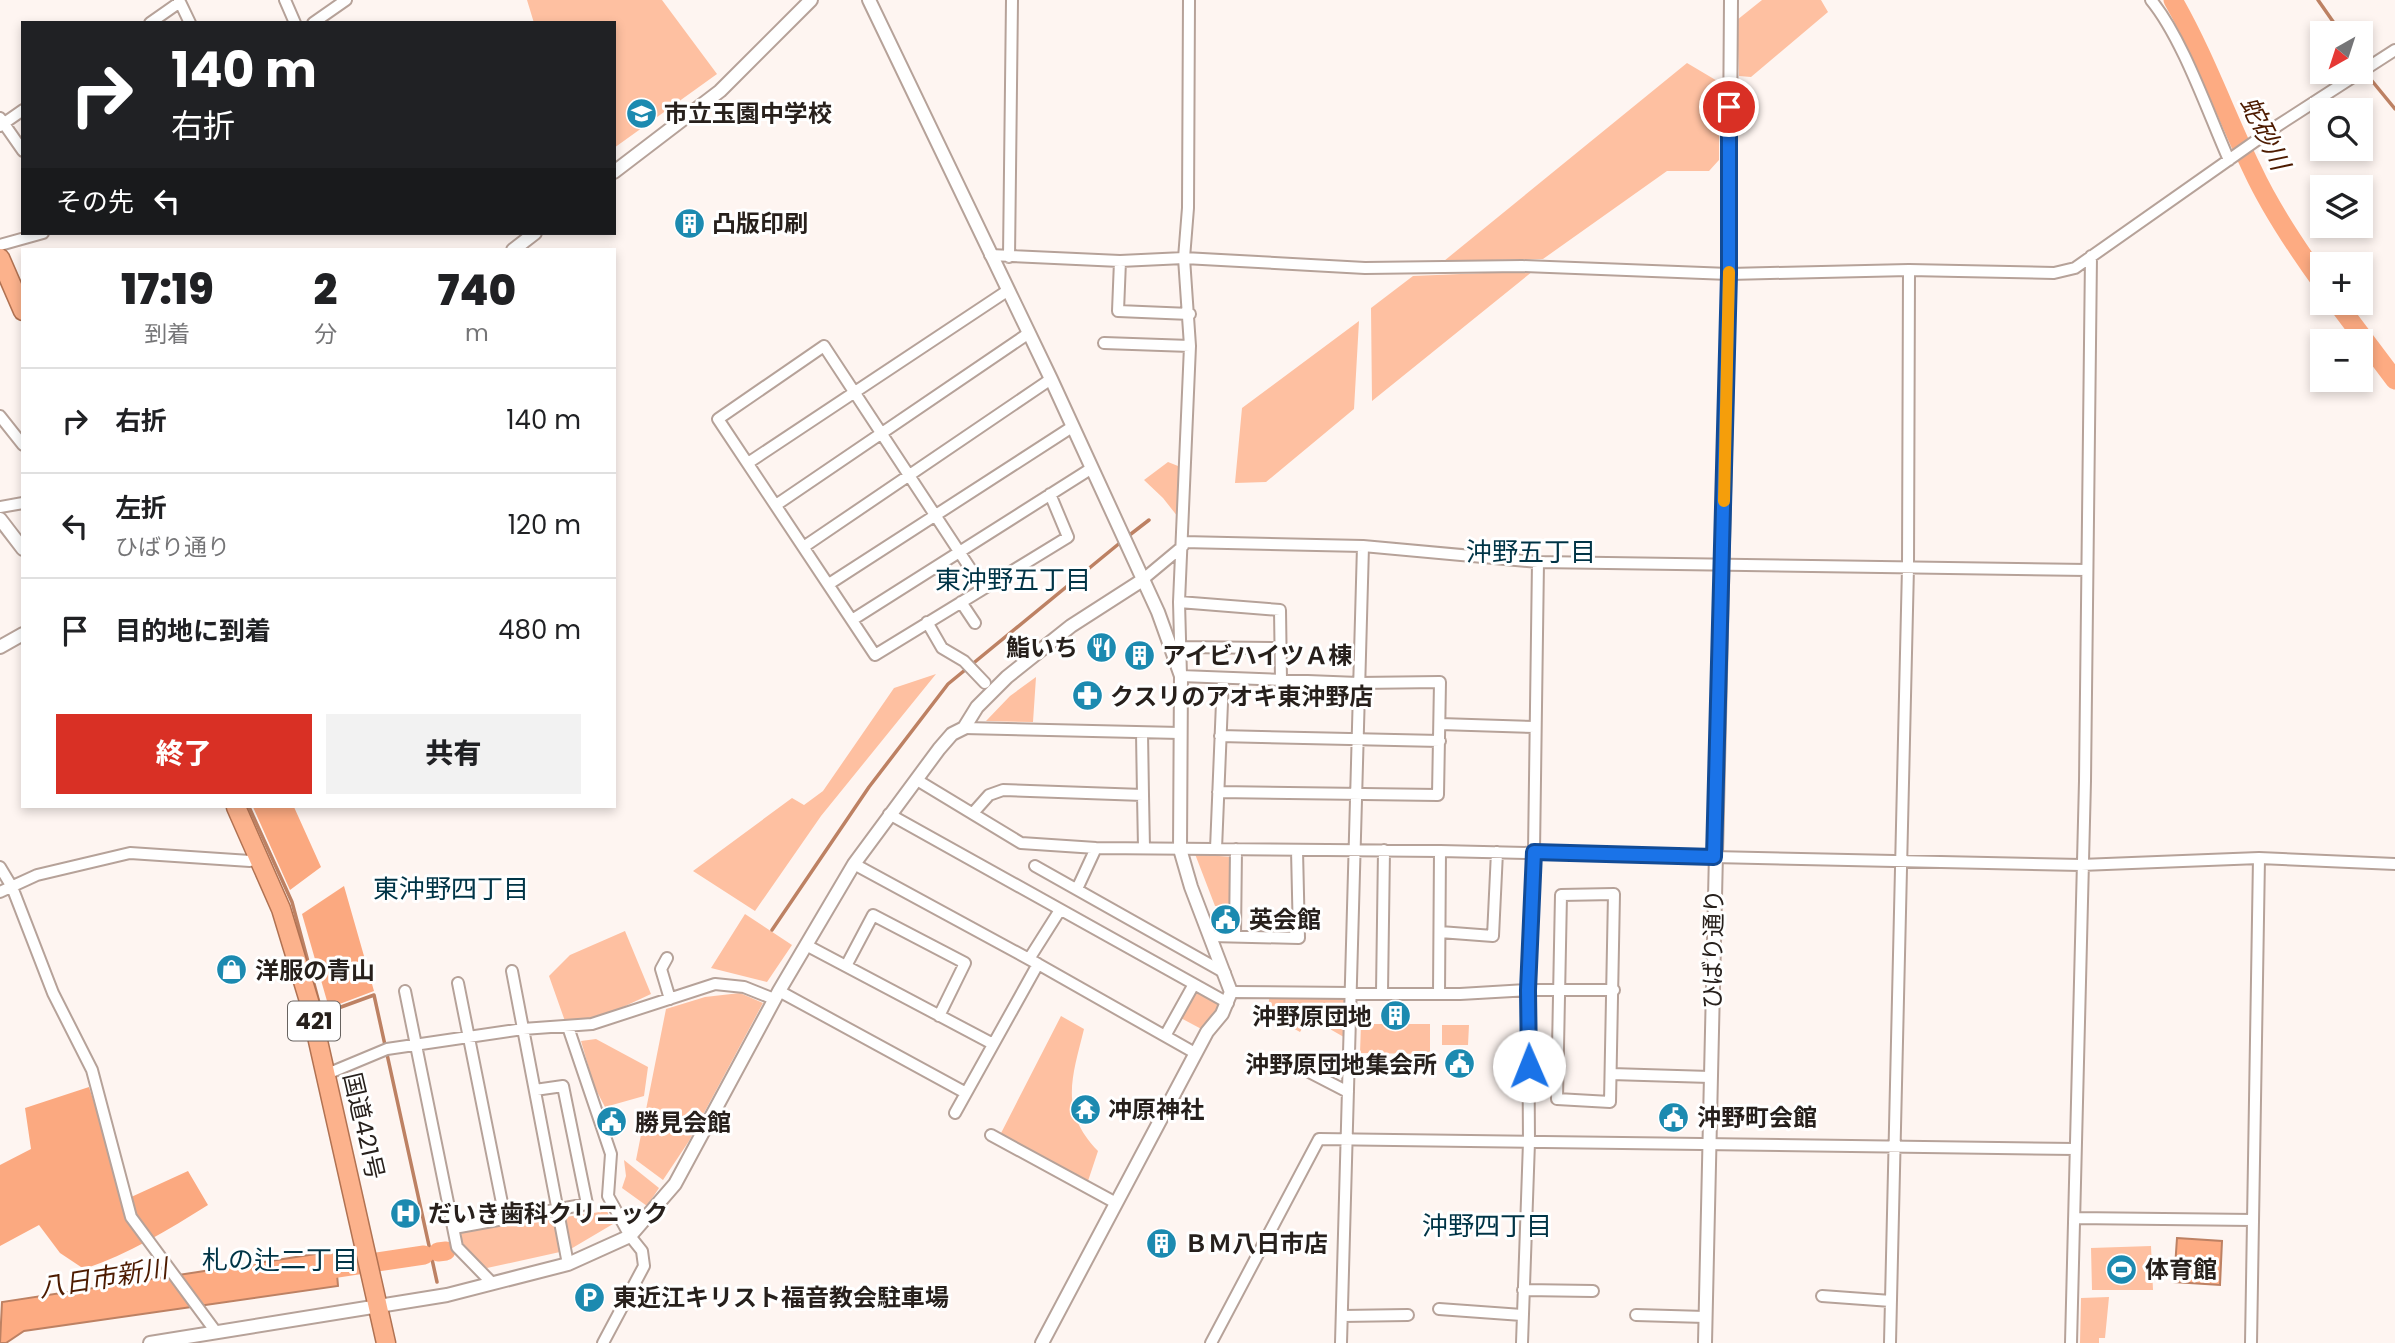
<!DOCTYPE html>
<html lang="ja">
<meta charset="utf-8">
<style>
body{margin:0;font-family:Poppins,"Noto Sans JP",sans-serif;background:#f2f2f2;color:#202124;height:100vh;display:flex;flex-direction:column;font-size:26px;white-space:nowrap}
*{box-sizing:border-box;margin:0}
p{font-size:23px;color:#757577}
.icon{flex:none;width:38px;height:38px;fill:none;stroke:currentColor;stroke-width:2;stroke-linecap:round;stroke-linejoin:round}
.map{position:relative;flex:1;overflow:hidden}
.panel{position:absolute;left:21px;top:248px;width:595px;height:560px;display:flex;flex-direction:column;background:#fff;border-radius:0px;box-shadow:0 4px 10px #0003}
.panel>*{flex:none}
.banner{position:absolute;left:21px;top:21px;width:595px;height:214px;border-radius:0px;box-shadow:0 4px 10px #0003;background:#202124;color:#fff;overflow:hidden}
.needle{width:46px;rotate:219deg}
.fabs{position:absolute;left:2310px;top:21px;display:grid;gap:14px}
.fabs a{display:grid;place-items:center;width:63px;height:63px;border-radius:0px;background:#fff;box-shadow:0 4px 10px #0003;font-size:35px}
.pin{position:absolute;display:grid;place-items:center;width:60px;height:60px;color:#fff;margin:-30px;border:4px solid #fff;border-radius:50%;box-shadow:0 2px 7px #0007}
.me{position:absolute;width:77px;margin:-38px;rotate:359deg;stroke-linejoin:round;filter:drop-shadow(0 0 5px #0008)}
.turn{display:flex;align-items:center;gap:24px;height:147px;padding:0 35px;font-size:32px}
.turn .icon{width:91px;height:91px;stroke-width:2.5}
.turn b{display:block;font-size:49px;line-height:60px}
.then{display:flex;align-items:center;height:66px;padding:0 35px;background:#0003;gap:14px;font-size:26px}
.eta{display:flex;justify-content:space-evenly;align-items:center;height:119px;text-align:center}
.eta b{font-size:42px;font-weight:800;line-height:49px}
.action{display:flex;gap:14px;margin-top:auto;padding:14px 35px}
.action a{flex:1;height:80px;border-radius:0px;background:#d93025;color:#fff;font-size:28px;font-weight:800;line-height:80px;text-align:center}
.action a+a{background:#f2f2f2;color:#202124}
ul{padding:0;list-style:none}
li{display:flex;align-items:center;gap:21px;height:105px;padding:0 35px;border-top:2px solid #e0e0e0}
li div{flex:1}
li b{display:block;font-size:26px}
li em{font-style:normal}
.map>svg:first-child{display:block}
</style>
<div class="map">
<svg width="2395" height="1343" viewBox="0 0 2395 1343">
<rect width="100%" height="100%" fill="#fef5f1"/>
<path fill="#fec0a1" d="M527,0H662L717,74L614,148V23H534Z
M1762,0H1821L1828,12L1751,77L1739,76L1737,20Z
M1687,63L1719,82V160L1709,171H1667L1543,259L1444,261Z
M1533,271L1372,401L1371,308L1413,276Z
M1359,321L1354,409L1266,482L1235,483L1242,408Z
M1168,462L1178,466V517L1163,498L1144,480Z
M936,674L821,816L755,911L693,871L792,798L804,805L823,791L894,688Z
M1036,677L1033,722L986,721L1010,696Z
M1195,854L1231,857L1233,906H1215Z
M745,914L792,945L767,982L711,968Z
M625,931L651,994L591,1022L566,1024L549,976L570,955Z
M1194,984L1228,1003L1207,1032L1177,1016Z
M740,993L763,1003L689,1141L663,1180L636,1160L666,1009L705,997Z
M1270,993H1350L1349,1040L1309,1017L1300,1032L1267,1014Z
M1061,1016L1084,1029C1072,1078 1059,1111 1098,1151L1086,1187L998,1139Z
M1361,1024H1430V1054L1360,1053Z
M1442,1025H1469L1468,1045H1442Z
M596,1039L648,1067L644,1096L605,1107L594,1086L581,1041Z
M624,1160L659,1188L647,1206L622,1188L626,1176Z
M607,1211L613,1224L569,1250L487,1268L462,1245L461,1232Z
M2151,1246L2153,1290H2092L2091,1248Z
M2109,1297L2105,1338H2099V1343H2080L2081,1298Z"/>
<path fill="#fba980" d="M253,807H294L321,867L290,890Z
M344,886L374,991L329,1008L302,914Z
M89,1087L130,1212L129,1198L188,1171L208,1205C168,1230 129,1254 84,1269L60,1253L39,1225L0,1246V1165L31,1149L25,1108Z"/>
<path fill="#fdab82" stroke="#bd8163" stroke-width="2" d="M2177,1238L2222,1241L2220,1285L2174,1282Z
M335,1251L338,1286L24,1331L6,1343H0L2,1302Z"/>
<g fill="none" stroke-linecap="round" stroke-linejoin="round">
<path stroke="#bd8163" stroke-width="3.5" d="M2318,0L2341,33
M2368,76L2395,109
M1127,537L1149,520
M249,807L292,902L322,1014L374,995L437,1282
M772,930L869,787L948,684L1121,542"/>
<path stroke="#fdab82" stroke-width="19" d="M2173,0C2204,54 2225,113 2252,169C2271,210 2296,247 2322,283
M2337,303L2395,380
M438,1252L446,1251
M311,1272L424,1255"/>
<defs>
<path id="minor" d="M179,0L190,23
M285,0L295,23
M1189,0L1188,208L1184,258L1190,346L1179,602L1181,676L1358,683L1440,682L1438,795L1218,792
M2151,0C2183,39 2208,113 2229,160
M150,23L180,2
M313,23L346,0
M0,118L23,151
M0,126L23,110
M0,245L43,233
M990,255L1120,261L1184,258L1365,268L1522,266L1729,274L1909,270L2054,273L2075,268L2274,128L2395,50
M1009,257L1012,0
M1120,261L1118,311L1190,314
M1104,343L1190,346
M0,416L23,445
M748,463L1007,291
M776,505L1029,333
M0,507L23,503
M1183,542L1363,546L1538,562L2087,570
M805,546L1051,379
M1141,581L1183,546
M829,584L1072,427
M983,588L824,346L718,419L875,655L1068,537L1050,494
M961,602L975,623
M1179,602L1280,610L1281,680
M852,620L1092,468
M927,622L942,648L964,661L985,683
M1180,647L1280,648
M1440,724L1535,727
M964,728L1180,733
M1142,733L1143,795
M1220,736L1440,741
M917,780L1021,843L1096,848L1440,851L2081,865L2259,858L2395,864
M973,813L989,795L1003,790L1143,795L1144,848
M889,814L1228,1003
M1216,849L1223,678
M854,864L1038,964L955,1113
M1035,866L1225,973
M0,867L12,887L53,993L92,1070L131,1217L216,1332
M1077,889L1096,848
M0,892L37,875L130,853L250,861L256,853
M1614,894L1610,1102L1557,1099L1561,895Z
M1440,932L1493,936L1497,852
M1211,936L1299,938L1297,850
M1235,936L1236,849
M806,945L993,1044
M667,958L661,969L670,999
M1029,959L1060,910
M1038,964L1195,1053
M846,966L873,915L965,963L939,1016
M512,971L568,1264
M458,983L505,1218
M405,991L457,1247L492,1283
M779,991L966,1093
M1231,992L1460,994L1528,990L1534,852L1538,562
M1382,992L1384,850
M1439,993L1440,851
M568,1027L611,1154L608,1196L630,1236L642,1251L644,1266L603,1343
M1165,1036L1194,984
M1288,1061L1348,1092
M327,1074L387,1049L523,1029L592,1024L715,984L744,987L774,999
M1611,1074L1710,1077
M991,1135L1116,1203
M2074,1218L2253,1220
M454,1228L587,1204L563,1086L535,1090
M1523,1290L1593,1291
M1822,1296L1891,1301
M1439,1309L1522,1315
M1636,1315L1705,1317
M1342,1316L1408,1315
M1211,1343L1319,1139L2075,1149
M1341,1343L1363,546
M1522,1343L1529,1142L1528,990H1614
M1890,1343L1908,567L1909,270
M2071,1343L2085,781L2091,256
M2251,1343L2259,858"/>
<path id="tertiary" d="M869,0L1051,379L1158,612L1181,676L1180,849L1191,887L1231,992L1222,1014L1207,1032L1042,1343
M614,172L720,91L811,0
M513,250L535,233
M0,519L23,549
M0,647L23,634
M150,1343L447,1295L568,1264L630,1236L675,1184L779,991L854,864L939,749L952,734L964,728L977,707L1007,677L1071,626L1141,581
M1705,1343L1729,274L1731,0"/>
<path id="trunk" d="M0,258L23,311
M236,807L281,909L309,1001L386,1343"/>
</defs>
<use href="#minor" stroke="#b6a299" stroke-width="14"/>
<use href="#tertiary" stroke="#b6a299" stroke-width="16"/>
<use href="#trunk" stroke="#b17252" stroke-width="21"/>
<use href="#minor" stroke="#fff" stroke-width="10"/>
<use href="#tertiary" stroke="#fff" stroke-width="12"/>
<use href="#trunk" stroke="#fcb28c" stroke-width="18"/>
</g>
<g fill="none" stroke-linecap="round" stroke-linejoin="round">
<defs>
<path id="route" d="M1529,1066L1528,990L1534,852L1714,857L1729,274V107"/>
</defs>
<use href="#route" stroke="#114b97" stroke-width="18"/>
<use href="#route" stroke="#1a73e8" stroke-width="12"/>
<path stroke="#f59e0b" stroke-width="12" d="M1724,501L1729,272"/>
</g>
<defs>
<symbol id="school-disc" viewBox="-11 -11 22 22"><circle r="9.5" fill="#1c8ab0" stroke="#fff"/><path d="M0-5L7-2L0 1L-7-2ZM-4 1L0 2.5L4 1V4Q0 6-4 4Z" fill="#fff"/></symbol>
<symbol id="building-disc" viewBox="-11 -11 22 22"><circle r="9.5" fill="#1c8ab0" stroke="#fff"/><path d="M-4-6H4V6H1V3H-1V6H-4ZM-2.5-4.3h1.7v1.8h-1.7ZM.8-4.3h1.7v1.8H.8ZM-2.5-1h1.7V.8h-1.7ZM.8-1h1.7V.8H.8Z" fill="#fff"/></symbol>
<symbol id="restaurant-disc" viewBox="-11 -11 22 22"><circle r="9.5" fill="#1c8ab0" stroke="#fff"/><path d="M-5-6h1v4h1v-4h1v4h1v-4h1v5L-1.5 .5V6h-2V.5L-5-1ZM5-6V6H3V1.5H1.5Q1.5-4 5-6Z" fill="#fff"/></symbol>
<symbol id="pharmacy-disc" viewBox="-11 -11 22 22"><circle r="9.5" fill="#1c8ab0" stroke="#fff"/><path d="M-2-6h4v4h4v4h-4v4h-4v-4h-4v-4h4Z" fill="#fff"/></symbol>
<symbol id="civic-disc" viewBox="-11 -11 22 22"><circle r="9.5" fill="#1c8ab0" stroke="#fff"/><path d="M-.6-6.5H3V-4.5H.6V-3L4-1V1h2V6H-6V1h2V-1L-.6-3ZM-1.2 2.5V6h2.4V2.5Z" fill="#fff"/></symbol>
<symbol id="shop-disc" viewBox="-11 -11 22 22"><circle r="9.5" fill="#1c8ab0" stroke="#fff"/><path d="M-5-2.5h2.3a2.7 3.5 0 0 1 5.4 0H5L5.5 6h-11ZM-1.5-2.5h3a1.5 2.3 0 0 0-3 0Z" fill="#fff"/></symbol>
<symbol id="temple-disc" viewBox="-11 -11 22 22"><circle r="9.5" fill="#1c8ab0" stroke="#fff"/><path d="M0-6L5-2H3V0L6.5 2.5H4V6H1.5V3h-3V6H-4V2.5H-6.5L-3 0V-2H-5Z" fill="#fff"/></symbol>
<symbol id="hospital-disc" viewBox="-11 -11 22 22"><circle r="9.5" fill="#1c8ab0" stroke="#fff"/><path d="M-5-5h3v3.5h4V-5h3V5h-3V1.5h-4V5h-3Z" fill="#fff"/></symbol>
<symbol id="stadium-disc" viewBox="-11 -11 22 22"><circle r="9.5" fill="#1c8ab0" stroke="#fff"/><path d="M0-5a6.5 5 0 1 0 0 10a6.5 5 0 1 0 0-10ZM-3.5-1.8h7v3.6h-7Z" fill="#fff"/></symbol>
<symbol id="parking-disc" viewBox="-11 -11 22 22"><circle r="9.5" fill="#1c8ab0" stroke="#fff"/><path d="M-3.5-5.5H1a3.5 3.5 0 0 1 0 7H-1V5.5H-3.5ZM-1-3.4V-.6H.8a1.4 1.4 0 0 0 0-2.8Z" fill="#fff"/></symbol>
</defs>
<g fill-rule="evenodd">
<use href="#school-disc" x="624" y="96" width="35" height="35"/>
<use href="#building-disc" x="672" y="206" width="35" height="35"/>
<use href="#restaurant-disc" x="1084" y="630" width="35" height="35"/>
<use href="#building-disc" x="1122" y="638" width="35" height="35"/>
<use href="#pharmacy-disc" x="1070" y="678" width="35" height="35"/>
<use href="#civic-disc" x="1208" y="902" width="35" height="35"/>
<use href="#shop-disc" x="214" y="952" width="35" height="35"/>
<use href="#building-disc" x="1378" y="998" width="35" height="35"/>
<use href="#civic-disc" x="1442" y="1046" width="35" height="35"/>
<use href="#temple-disc" x="1068" y="1092" width="35" height="35"/>
<use href="#civic-disc" x="1656" y="1100" width="35" height="35"/>
<use href="#civic-disc" x="594" y="1104" width="35" height="35"/>
<use href="#hospital-disc" x="388" y="1196" width="35" height="35"/>
<use href="#building-disc" x="1144" y="1226" width="35" height="35"/>
<use href="#stadium-disc" x="2104" y="1252" width="35" height="35"/>
<use href="#parking-disc" x="572" y="1280" width="35" height="35"/>
</g>
<g text-anchor="middle" dominant-baseline="central" stroke-width="6" stroke-linejoin="round" paint-order="stroke">
<rect fill="#fff" stroke="#686360" stroke-width="2" x="288" y="1001.5" width="52" height="39" rx="5"/>
<g font-size="23" font-weight="bold" fill="#27201c">
<text x="314" y="1021">421</text>
</g>
<g font-size="24" font-weight="bold" fill="#27201c" stroke="#fff" text-anchor="start">
<text x="664" y="113">市立玉園中学校</text>
<text x="712" y="223">凸版印刷</text>
<text x="1078" y="647" text-anchor="end">鮨いち</text>
<text x="1162" y="655">アイビハイツＡ棟</text>
<text x="1110" y="696">クスリのアオキ東沖野店</text>
<text x="1249" y="919">英会館</text>
<text x="255" y="970">洋服の青山</text>
<text x="1372" y="1016" text-anchor="end">沖野原団地</text>
<text x="1437" y="1064" text-anchor="end">沖野原団地集会所</text>
<text x="1108" y="1109">冲原神社</text>
<text x="1697" y="1117">沖野町会館</text>
<text x="635" y="1122">勝見会館</text>
<text x="428" y="1213">だいき歯科クリニック</text>
<text x="1184" y="1243">ＢＭ八日市店</text>
<text x="2145" y="1269">体育館</text>
<text x="613" y="1297">東近江キリスト福音教会駐車場</text>
</g>
<g font-size="24" fill="#27201c" stroke="#fff">
<text transform="translate(1713 949) rotate(-89)">ひばり通り</text>
<text transform="translate(364 1126) rotate(77)">国道421号</text>
</g>
<g font-size="26" font-style="italic" fill="#4d1b00" stroke="#fff">
<text transform="translate(2265 133) rotate(64)">蛇砂川</text>
<text transform="translate(103 1278) rotate(-9)">八日市新川</text>
</g>
<g font-size="26" fill="#003446" stroke="#fff">
<text x="1531" y="552">沖野五丁目</text>
<text x="1013" y="580">東沖野五丁目</text>
<text x="451" y="889">東沖野四丁目</text>
<text x="1487" y="1226">沖野四丁目</text>
<text x="280" y="1260">札の辻二丁目</text>
</g>
</g>
</svg>
<div class="fabs">
<a><svg class="needle" viewBox="-14 -14 28 28"><path d="M0-13l5 13h-10z" fill="#e53935"/><path d="M0 13l5-13h-10z" fill="#757577"/></svg></a>
<a><svg class="icon" aria-label="search" viewBox="0 0 24 24"><circle cx="10" cy="10" r="6"/><path d="M15 15l6 6"/></svg></a>
<a><svg class="icon" aria-label="layers" viewBox="0 0 24 24"><path d="M12 4l9 5-9 5-9-5zM3 14l9 5 9-5"/></svg></a>
<a>+</a>
<a>−</a>
</div>
<div class="pin" style="left:1729px;top:107px;background:#d93025"><svg class="icon" aria-label="arrive" viewBox="0 0 24 24"><path d="M6 21V4h12l-3 4 3 4H6"/></svg></div>
<svg class="me" style="left:1529px;top:1066px" viewBox="-20 -20 40 40"><circle r="19" fill="#fff"/><path d="M0-13L10 11 0 6-10 11z" fill="#1a73e8"/></svg>
<div class="banner">
<div class="turn"><svg class="icon" aria-label="right" viewBox="0 0 24 24"><path d="M7 20v-9h11M14 6l5 5-5 5"/></svg><div><b>140 m</b>右折</div></div>
<div class="then">その先<svg class="icon" aria-label="left" viewBox="0 0 24 24"><path d="M17 20v-9H6M10 6l-5 5 5 5"/></svg></div>
</div>
<section class="panel">
<div class="eta">
<div><b>17:19</b><p>到着</p></div>
<div><b>2</b><p>分</p></div>
<div><b>740</b><p>m</p></div>
</div>
<ul>
<li><svg class="icon" aria-label="right" viewBox="0 0 24 24"><path d="M7 20v-9h11M14 6l5 5-5 5"/></svg><div><b>右折</b></div><em>140 m</em></li>
<li><svg class="icon" aria-label="left" viewBox="0 0 24 24"><path d="M17 20v-9H6M10 6l-5 5 5 5"/></svg><div><b>左折</b><p>ひばり通り</p></div><em>120 m</em></li>
<li><svg class="icon" aria-label="arrive" viewBox="0 0 24 24"><path d="M6 21V4h12l-3 4 3 4H6"/></svg><div><b>目的地に到着</b></div><em>480 m</em></li>
</ul>
<div class="action"><a>終了</a><a>共有</a></div>
</section>
</div>
